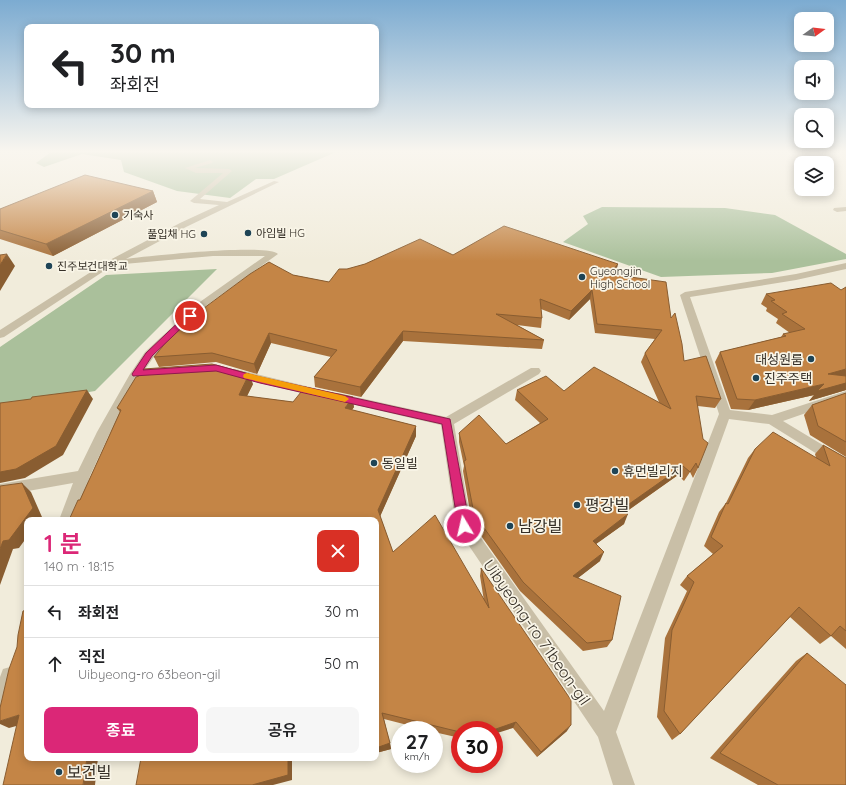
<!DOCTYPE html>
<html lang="ko">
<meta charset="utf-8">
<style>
body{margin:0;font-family:Quicksand,"Noto Sans KR",sans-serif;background:#f6f6f6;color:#202124;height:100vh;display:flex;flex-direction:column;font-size:15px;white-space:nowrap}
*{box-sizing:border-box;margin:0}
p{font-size:13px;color:#757577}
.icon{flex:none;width:22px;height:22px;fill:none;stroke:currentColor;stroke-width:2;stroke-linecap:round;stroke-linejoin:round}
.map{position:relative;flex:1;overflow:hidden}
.panel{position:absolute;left:24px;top:517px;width:355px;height:244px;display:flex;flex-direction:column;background:#fff;border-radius:8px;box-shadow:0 2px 10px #0003}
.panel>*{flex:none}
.top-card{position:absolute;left:24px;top:24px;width:355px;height:84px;border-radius:8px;box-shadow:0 2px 10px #0003;background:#fff;color:#202124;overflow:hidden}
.needle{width:26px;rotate:75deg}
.controls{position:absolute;left:794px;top:12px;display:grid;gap:8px}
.controls a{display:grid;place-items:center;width:40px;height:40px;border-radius:8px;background:#fff;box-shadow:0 2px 10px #0003;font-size:20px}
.speed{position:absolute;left:391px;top:721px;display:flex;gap:8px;font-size:20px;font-weight:700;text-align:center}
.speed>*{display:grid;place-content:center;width:52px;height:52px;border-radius:50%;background:#fff;box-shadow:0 2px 10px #0003;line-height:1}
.speed small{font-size:10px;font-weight:400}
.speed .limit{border:6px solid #d22;background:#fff;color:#111}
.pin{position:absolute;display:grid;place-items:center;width:34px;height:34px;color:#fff;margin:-17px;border:2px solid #fff;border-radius:50%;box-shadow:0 1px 4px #0007}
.me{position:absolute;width:44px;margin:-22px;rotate:351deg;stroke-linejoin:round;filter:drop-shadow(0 0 3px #0008)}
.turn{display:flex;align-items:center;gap:14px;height:84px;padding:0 20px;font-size:18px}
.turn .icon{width:52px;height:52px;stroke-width:2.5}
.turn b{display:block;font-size:28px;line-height:34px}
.round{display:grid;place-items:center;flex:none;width:42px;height:42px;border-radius:8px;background:#f6f6f6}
.summary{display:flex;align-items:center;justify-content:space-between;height:68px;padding:0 20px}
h1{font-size:24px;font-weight:600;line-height:30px;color:#db2777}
.primary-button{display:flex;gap:8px;margin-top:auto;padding:8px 20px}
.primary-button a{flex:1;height:46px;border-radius:8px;background:#db2777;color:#fff;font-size:16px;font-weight:600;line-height:46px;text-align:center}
.primary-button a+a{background:#f6f6f6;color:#202124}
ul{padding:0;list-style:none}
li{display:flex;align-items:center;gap:12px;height:52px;padding:0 20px;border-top:1px solid #e0e0e0}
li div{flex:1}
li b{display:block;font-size:15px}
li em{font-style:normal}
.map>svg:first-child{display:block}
</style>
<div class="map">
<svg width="846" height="785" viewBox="0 0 846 785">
<rect width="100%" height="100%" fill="#f1ecdb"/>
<path fill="#aac09b" d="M51,152H336L274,179H256L230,198L177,191L124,172L121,160L82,154L44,167L36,163Z
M602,207L725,208L775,215L846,254V259L772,273L661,277L563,242L588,224L583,216Z
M217,269L95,391L0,407V347L106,275Z"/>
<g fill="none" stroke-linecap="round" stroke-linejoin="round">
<path fill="#c9bfa7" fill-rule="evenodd" d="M210,160L213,162L212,163L195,168L229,169L232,171L200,199L227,202L274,181L279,182L186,227L126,259C147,256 267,243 278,254L203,308L153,358L141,375L109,435L90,476L75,520H59L73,483L0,496V484L78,471L97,432L130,374L145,352L197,304L265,256H213L113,265L4,337L0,338V330L108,261L180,223L219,205L194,203L190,201L223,173H196L185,168Z
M846,207V211L837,212L833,210L834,208Z
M846,263V269L796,280L690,297L730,410L772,415L846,391V399L783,421L846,459V472L769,424L729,419L616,732L635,785H613L598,737L459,531L456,526L441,425L338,401L334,400L332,397L334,394L338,393L446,417L531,368H539L541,371L539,374L454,424L471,524L604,711L719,414L680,295L685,292L796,274Z
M235,369L318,389L322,390L324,393L322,396L318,397L231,376L229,373L231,370Z
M10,667L17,669L19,676L7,712L0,715V677L3,669Z"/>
</g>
<path fill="#a9723c" d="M153,191L157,202L53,256L0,239V209Z
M453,255L616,273L614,274L671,318L684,361L721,399L715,408L698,406V468L693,478L690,472L684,481L678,475L626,512L624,524L596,544L600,561L578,578L612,640L607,647L583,651L520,591L472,523L463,471L464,466L459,442V433L506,444L540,423L515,400L517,390L564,391L659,402L641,362L645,353L655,339L595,333L590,299L569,320L541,309L542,318L541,328L517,325L544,340L542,349L403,341L361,397L315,387L314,377L331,357L271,343L257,374L216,362L159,367L154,357L204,308L293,275L329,282L347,269Z
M841,290L846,390L809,401L814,395L748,410L731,409L715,362L720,352L781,337L783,334L790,333L776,323L778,319L766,311L767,308L761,304L766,294Z
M253,384L247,396L293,402L354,407L352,410L416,426V436L380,516L393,552L484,601L480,576L481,568L567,731L537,757L513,728L460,730V738L434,732V730H427L384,719L391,749L376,753V520L80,500L120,412L117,408Z
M846,393V457L810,435L804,415L812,405Z
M823,445L846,458V649L831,636L820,644L790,617L680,734L672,740L657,717L665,638L687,591L680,585L687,576L713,554L704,546L719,512L726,503L748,458L755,449L816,458L815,454Z
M807,653L846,785H758L710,758L796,661Z"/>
<path fill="#895d31" d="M153,191L157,202L53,256L46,244Z
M7,254L15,266L0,291V265Z
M618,264L616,273L606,282L609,274Z
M592,290L590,299L569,320L571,311Z
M403,331V341L361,397L360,387Z
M269,333L271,343L257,374L254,364Z
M846,369V377L828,374Z
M249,374L253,384L243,404L239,395Z
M846,383V390L809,401L814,395L748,410L755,400L824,384Z
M87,390L93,399L63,455L25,478L0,483V472Z
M353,397L354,407L346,418L345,408Z
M416,426V436L379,519L378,510Z
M683,466L678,475L617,518L622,509Z
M22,483L31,492L42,517L39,520H27V537L19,548L13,549L0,585V549Z
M628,514L624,524L589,549L593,541Z
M604,552L600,561L570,584L573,576Z
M19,715L27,723L9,728L0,724V721Z
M516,722L513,728L494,734V730H493Z
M571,725L567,731L537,757L541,752Z
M390,743L391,749L376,753V748Z
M87,758H98L95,785H83Z
M288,758H292V780L273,785H252Z"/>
<path fill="#c48546" stroke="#895d31" d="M85,175L153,191L46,244L0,230V209Z
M504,226L618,264L609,274L666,282L671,318L675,313L682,344L684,361L706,356L721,399L696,396L703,439L708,443L698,468L696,463L690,472L683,466L622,509L628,514L593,541L604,552L573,576L621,596L612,640L587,643L523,582L474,514L464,461L466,460L459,433L479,415L506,444L548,419L517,390L546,376L564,391L594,367L671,409L645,353L662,330L597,324L592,290L571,311L540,299L542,318L496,314L544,340L403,331L360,387L314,377L337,350L269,333L254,364L212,353L154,357L184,320L200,306L204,308L250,274L269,262L293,275L329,282L339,269H347L365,264L420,239L453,255Z
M7,254L0,265V255Z
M831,283L841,290L846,287V369L828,374L846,376V383L817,391L824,384L755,400L737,399L720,352L786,336L783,334L805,329L782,314L787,312L771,301L775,300L766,294Z
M212,364L249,374L239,395L293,402L305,387L353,397L345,408L416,426L378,510L393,552L435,515L489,608L481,568L571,700V725L541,752L516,722L493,730H460V732L382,713L390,743L376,748V520H69L78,500H80L121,410L117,408L136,377L139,376L144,369Z
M87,390L56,446L16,469L0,472V403L31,399L32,397Z
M846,393V442L818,426L812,405Z
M773,432L830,466L823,445L846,458V631L840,626L831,636L799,607L680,734L664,711L672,630L694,582L687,576L723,546L711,537L726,503L728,504L755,449Z
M22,483L33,508L9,540L3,541L0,549V486Z
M27,610V758H87L83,785H3L19,715L0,721V708L9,669L17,647L18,635L23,611Z
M807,653L846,685V785H778L720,753Z
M141,758H288V775L252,785H136Z"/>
<linearGradient id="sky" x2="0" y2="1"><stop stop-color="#7cabd1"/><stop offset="0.58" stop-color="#f9f6ef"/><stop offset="1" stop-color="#f9f6ef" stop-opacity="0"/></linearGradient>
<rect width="846" height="261" fill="url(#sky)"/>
<path fill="#db2777" stroke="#8e194d" d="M190,313L193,314V317L152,356L143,370L216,365L260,377L450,419L470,526L468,530L464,531L460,530L458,526L442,424L260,383L216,371L133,376L132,374L146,353L187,314Z"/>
<path fill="#f59e0b" d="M247,373L345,396L349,399L345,402L244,378L243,376L244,374Z"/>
<g fill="#1e4456" stroke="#f9f5e7" stroke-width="1.5">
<circle cx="115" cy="215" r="4"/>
<circle cx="248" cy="233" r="4"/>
<circle cx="204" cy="234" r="4"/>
<circle cx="49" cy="266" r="4"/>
<circle cx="582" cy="277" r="4"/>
<circle cx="811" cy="359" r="4"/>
<circle cx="756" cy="378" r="4"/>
<circle cx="374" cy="463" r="4"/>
<circle cx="615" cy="471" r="4"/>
<circle cx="577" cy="505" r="4"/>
<circle cx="510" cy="526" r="4"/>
<circle cx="59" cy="772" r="4"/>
</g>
<g text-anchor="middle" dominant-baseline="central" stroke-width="3.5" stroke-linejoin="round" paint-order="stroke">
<g font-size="11" fill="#352f27" stroke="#f9f5e7" text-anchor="start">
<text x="123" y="215">기숙사</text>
<text x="256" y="233">아임빌 HG</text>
<text x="196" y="234" text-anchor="end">풀입채 HG</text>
<text x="57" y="266">진주보건대학교</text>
<text x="590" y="271">Gyeongjin<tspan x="590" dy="13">High School</tspan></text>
</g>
<g font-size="13" fill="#352f27" stroke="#f9f5e7" text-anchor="start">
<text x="803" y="359" text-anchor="end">대성원룸</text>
<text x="764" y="378">진주주택</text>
<text x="382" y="463">동일빌</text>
<text x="623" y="471">휴먼빌리지</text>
</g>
<g font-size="16" fill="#352f27" stroke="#f9f5e7" text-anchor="start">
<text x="585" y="505">평강빌</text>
<text x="518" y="526">남강빌</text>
<text x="67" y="772">보건빌</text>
</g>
<g font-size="16" fill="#352f27" stroke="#f9f5e7">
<text transform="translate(537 632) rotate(55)">Uibyeong-ro 71beon-gil</text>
</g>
</g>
</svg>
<div class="controls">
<a><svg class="needle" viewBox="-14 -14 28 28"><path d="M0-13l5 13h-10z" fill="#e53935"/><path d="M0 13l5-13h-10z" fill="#757577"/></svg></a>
<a><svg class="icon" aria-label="sound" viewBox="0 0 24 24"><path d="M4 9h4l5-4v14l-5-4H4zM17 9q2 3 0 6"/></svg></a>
<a><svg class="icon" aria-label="search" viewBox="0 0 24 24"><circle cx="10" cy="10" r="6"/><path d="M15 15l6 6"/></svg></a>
<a><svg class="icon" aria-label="layers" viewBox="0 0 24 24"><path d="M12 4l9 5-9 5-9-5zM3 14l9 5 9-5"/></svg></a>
</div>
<div class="speed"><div>27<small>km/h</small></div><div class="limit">30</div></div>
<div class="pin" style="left:190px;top:316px;background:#d93025"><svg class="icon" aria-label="arrive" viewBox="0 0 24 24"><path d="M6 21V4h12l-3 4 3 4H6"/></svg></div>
<svg class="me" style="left:464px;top:526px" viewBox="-20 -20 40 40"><circle r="17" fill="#db2777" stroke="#fff" stroke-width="3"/><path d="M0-11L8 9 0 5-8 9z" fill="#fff"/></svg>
<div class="top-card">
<div class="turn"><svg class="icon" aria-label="left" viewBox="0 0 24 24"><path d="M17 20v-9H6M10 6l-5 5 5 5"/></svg><div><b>30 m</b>좌회전</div></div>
</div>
<section class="panel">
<div class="summary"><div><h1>1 분</h1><p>140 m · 18:15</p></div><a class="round" style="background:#d93025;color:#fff"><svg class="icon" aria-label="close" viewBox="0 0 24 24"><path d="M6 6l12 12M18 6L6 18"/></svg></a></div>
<ul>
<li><svg class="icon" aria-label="left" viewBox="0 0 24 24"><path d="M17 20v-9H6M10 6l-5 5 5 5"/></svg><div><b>좌회전</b></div><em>30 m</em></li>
<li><svg class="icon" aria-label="ahead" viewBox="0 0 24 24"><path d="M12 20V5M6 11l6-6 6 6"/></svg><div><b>직진</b><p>Uibyeong-ro 63beon-gil</p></div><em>50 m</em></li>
</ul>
<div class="primary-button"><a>종료</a><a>공유</a></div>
</section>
</div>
